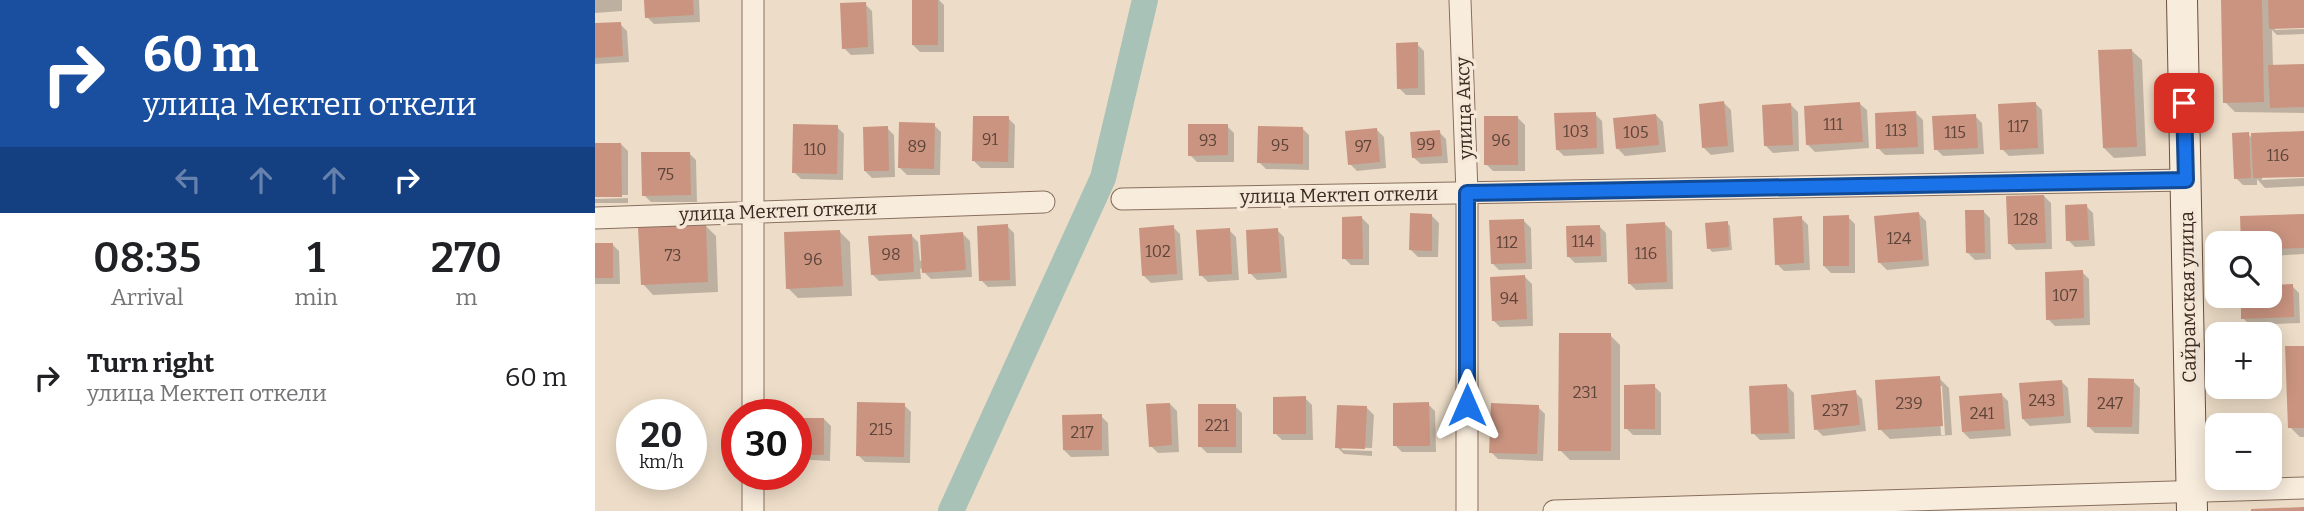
<!DOCTYPE html>
<meta charset="utf-8">
<style>
body{margin:0;font-family:Bitter,serif;background:#f2f2f2;color:#202124;height:100vh;display:flex;flex-direction:column;font-size:26px;white-space:nowrap}
*{box-sizing:border-box;margin:0}
p{font-size:23px;color:#757577}
.icon{flex:none;width:38px;height:38px;fill:none;stroke:currentColor;stroke-width:2;stroke-linecap:round;stroke-linejoin:round}
.map{position:relative;flex:1;overflow:hidden}
.details{display:flex;flex-direction:column;background:#fff;width:595px}
.details>*{flex:none}
.guide{background:#1a4fa0;color:#fff;overflow:hidden}
.controls{position:absolute;left:1610px;top:231px;display:grid;gap:14px}
.controls a{display:grid;place-items:center;width:77px;height:77px;border-radius:14px;background:#fff;box-shadow:0 4px 18px #0003;font-size:35px}
.speed{position:absolute;left:21px;top:399px;display:flex;gap:14px;font-size:35px;font-weight:700;text-align:center}
.speed>*{display:grid;place-content:center;width:91px;height:91px;border-radius:50%;background:#fff;box-shadow:0 4px 18px #0003;line-height:1}
.speed small{font-size:18px;font-weight:400}
.speed .limit{border:10px solid #d22;background:#fff;color:#111}
.pin{position:absolute;display:grid;place-items:center;width:60px;height:60px;color:#fff;margin:-30px;border-radius:14px;box-shadow:0 4px 10px #0006}
.me{position:absolute;width:77px;margin:-38px;rotate:0deg;stroke-linejoin:round;filter:drop-shadow(0 0 5px #0008)}
.turn{display:flex;align-items:center;gap:24px;height:147px;padding:0 28px;font-size:32px}
.turn .icon{width:91px;height:91px;stroke-width:2.5}
.turn b{display:block;font-size:49px;line-height:60px}
.lanes{display:flex;align-items:center;height:66px;padding:0 28px;background:#0003;justify-content:center;gap:35px;direction:ltr}
.lanes .off{opacity:.35}
.eta{display:flex;justify-content:space-evenly;align-items:center;height:119px;text-align:center}
.eta b{font-size:42px;font-weight:600;line-height:49px}
ul{padding:0;list-style:none}
li{display:flex;align-items:center;gap:21px;height:91px;padding:0 28px}
li div{flex:1}
li b{display:block;font-size:26px}
li em{font-style:normal}
main{display:flex;flex:1;min-height:0}
.map>svg:first-child{display:block}
</style>
<main>
<section class="details">
<div class="guide">
<div class="turn"><svg class="icon" aria-label="right" viewBox="0 0 24 24"><path d="M7 20v-9h11M14 6l5 5-5 5"/></svg><div><b>60 m</b>улица Мектеп откели</div></div>
<div class="lanes"><svg class="icon off" aria-label="left" viewBox="0 0 24 24"><path d="M17 20v-9H6M10 6l-5 5 5 5"/></svg><svg class="icon off" aria-label="ahead" viewBox="0 0 24 24"><path d="M12 20V5M6 11l6-6 6 6"/></svg><svg class="icon off" aria-label="ahead" viewBox="0 0 24 24"><path d="M12 20V5M6 11l6-6 6 6"/></svg><svg class="icon" aria-label="right" viewBox="0 0 24 24"><path d="M7 20v-9h11M14 6l5 5-5 5"/></svg></div>
</div>
<div class="eta">
<div><b>08:35</b><p>Arrival</p></div>
<div><b>1</b><p>min</p></div>
<div><b>270</b><p>m</p></div>
</div>
<ul>
<li><svg class="icon" aria-label="right" viewBox="0 0 24 24"><path d="M7 20v-9h11M14 6l5 5-5 5"/></svg><div><b>Turn right</b><p>улица Мектеп откели</p></div><em>60 m</em></li>
</ul>
</section>
<div class="map">
<svg width="1709" height="511" viewBox="0 0 1709 511">
<rect width="100%" height="100%" fill="#edddc8"/>
<path fill="#0003" fill-rule="evenodd" d="M0,0H27V11L0,13Z
M51,0H104L105,22L59,24L52,17Z
M318,0H344L349,5V52H325L318,45Z
M1628,0H1709V26L1680,27V30L1709,29V34L1682,35L1677,30L1678,66L1709,65V113L1640,112L1630,102Z
M270,4L277,11L279,54L256,55L249,48Z
M25,24L32,31L34,62L0,64V25Z
M822,44L829,51L830,95H811L804,88Z
M1536,50L1547,60L1551,156L1519,158L1509,148Z
M1129,103L1136,110L1139,152L1116,155L1109,148Z
M1440,103L1447,110L1449,154L1414,156L1407,149Z
M1265,104L1272,110L1274,148L1220,152L1213,145Z
M1196,105L1203,112L1204,151L1178,153L1171,146Z
M1321,113L1328,120L1329,154L1290,155L1283,148Z
M1000,114L1007,121L1009,154L969,156L962,149Z
M1061,115L1068,122L1071,152L1030,156L1023,149Z
M1380,116L1387,123L1389,154L1348,156L1341,149Z
M413,118L420,125L419,168H386L379,161Z
M923,118L930,125V171H898L891,164Z
M339,125L346,132L345,175H312L305,168Z
M632,126L639,133V162H602L595,155Z
M242,127L249,134L248,180L206,179L199,172Z
M292,128L299,135L300,177L277,178L270,171Z
M707,128L714,135V170L671,169L664,162Z
M782,130L789,137L791,168L762,171L755,164Z
M844,132L851,139L853,163L826,164L819,158Z
M1709,132V175L1667,176V180L1709,178V186L1670,188L1662,179V185H1648L1641,178L1653,134L1658,139V134Z
M26,144L33,151V195H0V145Z
M94,153L101,160L102,202H56L49,195Z
M1449,196L1456,203L1457,249L1421,250L1414,243Z
M33,198V203H0V199Z
M1491,206L1498,213L1500,246L1480,247L1473,240Z
M1388,211L1395,218L1396,259L1380,260L1373,253Z
M1324,214L1331,221L1334,266L1292,270L1285,263Z
M1709,215V254L1675,256V243H1648L1647,218Z
M837,216L844,223L843,257H823L816,250Z
M1253,217L1260,224V273H1236L1229,266Z
M767,218L774,225V265H756L749,258Z
M1206,218L1213,225L1215,270L1189,271L1182,264Z
M929,221L936,228L937,269L904,270L897,263Z
M1132,223L1135,226L1137,250L1117,252L1114,248Z
M1070,224L1077,231L1078,289L1041,290L1034,283Z
M111,226L121,236L123,292L58,295L48,284Z
M412,226L419,233L421,286L393,287L386,280Z
M1004,226L1011,233L1012,262L980,263L973,256Z
M578,227L585,234L588,280L556,283L549,276Z
M634,230L641,237L644,280L613,282L606,275Z
M682,230L689,237L692,278L662,280L655,273Z
M245,232L255,242L257,296L203,298L193,288Z
M368,234L375,241L377,277L336,279L325,268L326,279L284,281L277,274L316,235L323,242L325,261Z
M0,244H17L24,251L25,284H0Z
M1487,272L1494,279L1495,325L1460,326L1453,319Z
M930,277L937,284L938,326L905,327L898,320Z
M1675,286H1697L1704,293L1705,323L1655,325L1648,318L1647,296H1675Z
M1015,335L1025,345V460H975L965,450Z
M1709,347V437H1705L1695,427L1692,348Z
M1344,378L1354,388L1357,435L1295,439L1285,429ZM1344,386H1347L1350,435H1346Z
M1466,381L1473,388L1476,423L1435,426L1428,419Z
M1538,381L1545,388L1544,434L1500,433L1493,426Z
M1059,386L1066,393V435H1038L1031,428Z
M1192,386L1199,393L1200,439L1165,440L1158,433Z
M1260,392L1267,399L1271,431L1228,436L1221,429Z
M1406,394L1413,401L1416,436L1375,439L1368,432Z
M710,398L717,405L718,440H687L680,433Z
M575,404L582,411L584,452L563,453L556,446Z
M833,404L840,411L841,452H807L800,445Z
M309,405L316,412L315,463L270,462L263,455Z
M640,406L647,413V453H612L605,446Z
M943,407L950,414L948,461L903,459L896,452Z
M772,408L779,415L777,448L747,447V450L777,451V456L749,454L742,447Z
M506,416L513,423L514,456L476,457L469,450Z
M201,419H229L236,426L235,461L201,459Z"/>
<g fill="none" stroke-linecap="round" stroke-linejoin="round">
<path stroke="#a9c2b7" stroke-width="26" d="M356,511L508,178L550,0"/>
</g>
<path fill="#ca9480" d="M49,0H98L99,15L50,18Z
M317,0H343V45H317Z
M1626,0H1667L1669,102L1628,103Z
M1673,0H1709V28L1674,29Z
M271,2L273,47L247,49L245,3Z
M26,22L28,56L0,58V23Z
M823,42V88L802,89L801,43Z
M1537,49L1542,147L1508,148L1503,50Z
M1709,64V107L1675,108L1673,65Z
M1129,101L1133,146L1107,148L1104,104Z
M1265,102L1268,142L1211,145L1209,106Z
M1441,102L1443,148L1405,150L1403,104Z
M1196,103L1198,145L1169,146L1167,105Z
M1321,111L1323,147L1281,149L1280,113Z
M1001,112L1002,148L961,150L959,113Z
M1061,114L1064,145L1021,149L1018,118Z
M1381,114L1383,148L1339,150L1337,116Z
M378,116H414L413,162L377,161Z
M889,116H923V165H889Z
M304,122L340,123L339,169L303,168Z
M198,124L243,125L242,174L197,173Z
M593,124H633V155L593,156Z
M293,126L294,171H269L268,127Z
M663,126L708,127V164L662,163Z
M782,128L785,162L753,165L750,131Z
M845,130L847,156L817,158L815,132Z
M1709,131V177L1658,178L1656,133Z
M1654,132L1656,178L1639,179L1637,133Z
M0,143H26L27,197H0Z
M46,152H95L96,195L47,196Z
M1449,195L1451,243L1413,244L1411,196Z
M1492,204L1494,240L1471,241L1470,205Z
M1370,210H1389L1390,253H1371Z
M1324,212L1328,260L1283,263L1279,216Z
M815,213L837,214V251L814,250Z
M1709,214V248L1675,249V243H1646L1645,216Z
M1254,215V266H1228V216Z
M767,216L768,259H747V217Z
M1207,216L1209,263L1180,265L1178,218Z
M929,219L931,263L896,264L894,220Z
M1133,221L1134,247L1112,249L1110,223Z
M1070,222L1072,282L1033,284L1031,224Z
M413,224L415,280L384,281L382,226Z
M111,225L113,282L46,285L43,227Z
M579,225L582,274L547,276L544,228Z
M1005,225L1006,256L972,257L971,226Z
M635,228L637,274L604,276L601,230Z
M683,228L686,272L653,274L651,230Z
M245,230L248,286L191,289L189,232Z
M368,232L371,270L327,273L325,235Z
M317,234L319,272L276,275L273,236Z
M0,243H18V278H0Z
M1488,270L1489,318L1451,320L1450,272Z
M930,275L932,319L897,321L895,277Z
M1698,284L1699,317L1646,319V296H1675V285Z
M964,333H1016V451H963Z
M1690,346H1709V428H1693Z
M1345,376L1348,426L1283,430L1280,380Z
M1493,378L1539,379L1537,427H1492Z
M1467,380L1469,416L1427,419L1424,383Z
M1060,384V429H1029V385Z
M1192,384L1194,433L1156,434L1154,386Z
M1261,390L1265,425L1219,430L1216,395Z
M1407,393L1410,429L1367,432L1364,396Z
M711,396V434H678V397Z
M262,402L310,403L309,457L261,456Z
M834,402L835,446H798V403Z
M575,403L577,445L554,447L551,404Z
M896,403L944,405L942,454L894,453Z
M603,404H641V447H603Z
M742,405L772,406L770,449L740,448Z
M507,414V450H468L467,415Z
M201,418H229V455H201Z
M1709,507V511H1656V509Z"/>
<g fill="none" stroke-linecap="round" stroke-linejoin="round">
<defs>
<path id="street" d="M158,0V415
M865,0L872,193V511
M527,199L1591,180
M0,218L449,202
M158,474V511
M959,511L1709,488"/>
<path id="secondary" d="M1587,0L1597,511"/>
</defs>
<use href="#street" stroke="#896f5e" stroke-width="23"/>
<use href="#secondary" stroke="#6b5041" stroke-width="32"/>
<use href="#street" stroke="#f8ecdc" stroke-width="21"/>
<use href="#secondary" stroke="#f8ecdc" stroke-width="30"/>
</g>
<g fill="none" stroke-linecap="round" stroke-linejoin="round">
<defs>
<path id="route" d="M872,405V193L1591,180L1589,103"/>
</defs>
<use href="#route" stroke="#114b97" stroke-width="18"/>
<use href="#route" stroke="#1a73e8" stroke-width="12"/>
</g>
<g text-anchor="middle" dominant-baseline="central" stroke-width="7" stroke-linejoin="round" paint-order="stroke">
<g font-size="16" fill="#5e4439">
<text x="1238" y="124">111</text>
<text x="1423" y="126">117</text>
<text x="1301" y="130">113</text>
<text x="981" y="131">103</text>
<text x="1041" y="132">105</text>
<text x="1360" y="132">115</text>
<text x="395" y="139">91</text>
<text x="613" y="140">93</text>
<text x="906" y="140">96</text>
<text x="831" y="144">99</text>
<text x="685" y="145">95</text>
<text x="322" y="146">89</text>
<text x="768" y="146">97</text>
<text x="220" y="149">110</text>
<text x="1683" y="155">116</text>
<text x="71" y="174">75</text>
<text x="1431" y="219">128</text>
<text x="1304" y="238">124</text>
<text x="988" y="241">114</text>
<text x="912" y="242">112</text>
<text x="563" y="251">102</text>
<text x="1051" y="253">116</text>
<text x="296" y="254">98</text>
<text x="78" y="255">73</text>
<text x="218" y="259">96</text>
<text x="1470" y="295">107</text>
<text x="914" y="298">94</text>
<text x="990" y="392">231</text>
<text x="1447" y="400">243</text>
<text x="1314" y="403">239</text>
<text x="1515" y="403">247</text>
<text x="1240" y="410">237</text>
<text x="1387" y="413">241</text>
<text x="622" y="425">221</text>
<text x="286" y="429">215</text>
<text x="487" y="432">217</text>
</g>
<g font-size="19" fill="#3a2921" stroke="#f5e8d8">
<text transform="translate(869 108) rotate(-92)">улица Аксу</text>
<text transform="translate(744 195) rotate(-1)">улица Мектеп откели</text>
<text transform="translate(183 211) rotate(-2)">улица Мектеп откели</text>
<text transform="translate(1593 297) rotate(-91)">Сайрамская улица</text>
</g>
</g>
</svg>
<div class="controls">
<a><svg class="icon" aria-label="search" viewBox="0 0 24 24"><circle cx="10" cy="10" r="6"/><path d="M15 15l6 6"/></svg></a>
<a>+</a>
<a>−</a>
</div>
<div class="speed"><div>20<small>km/h</small></div><div class="limit">30</div></div>
<div class="pin" style="left:1589px;top:103px;background:#d93025"><svg class="icon" aria-label="arrive" viewBox="0 0 24 24"><path d="M6 21V4h12l-3 4 3 4H6"/></svg></div>
<svg class="me" style="left:872px;top:405px" viewBox="-20 -20 40 40"><path d="M0-17L14 15 0 8-14 15z" fill="#1a73e8" stroke="#fff" stroke-width="4"/></svg>
</div>
</main>
